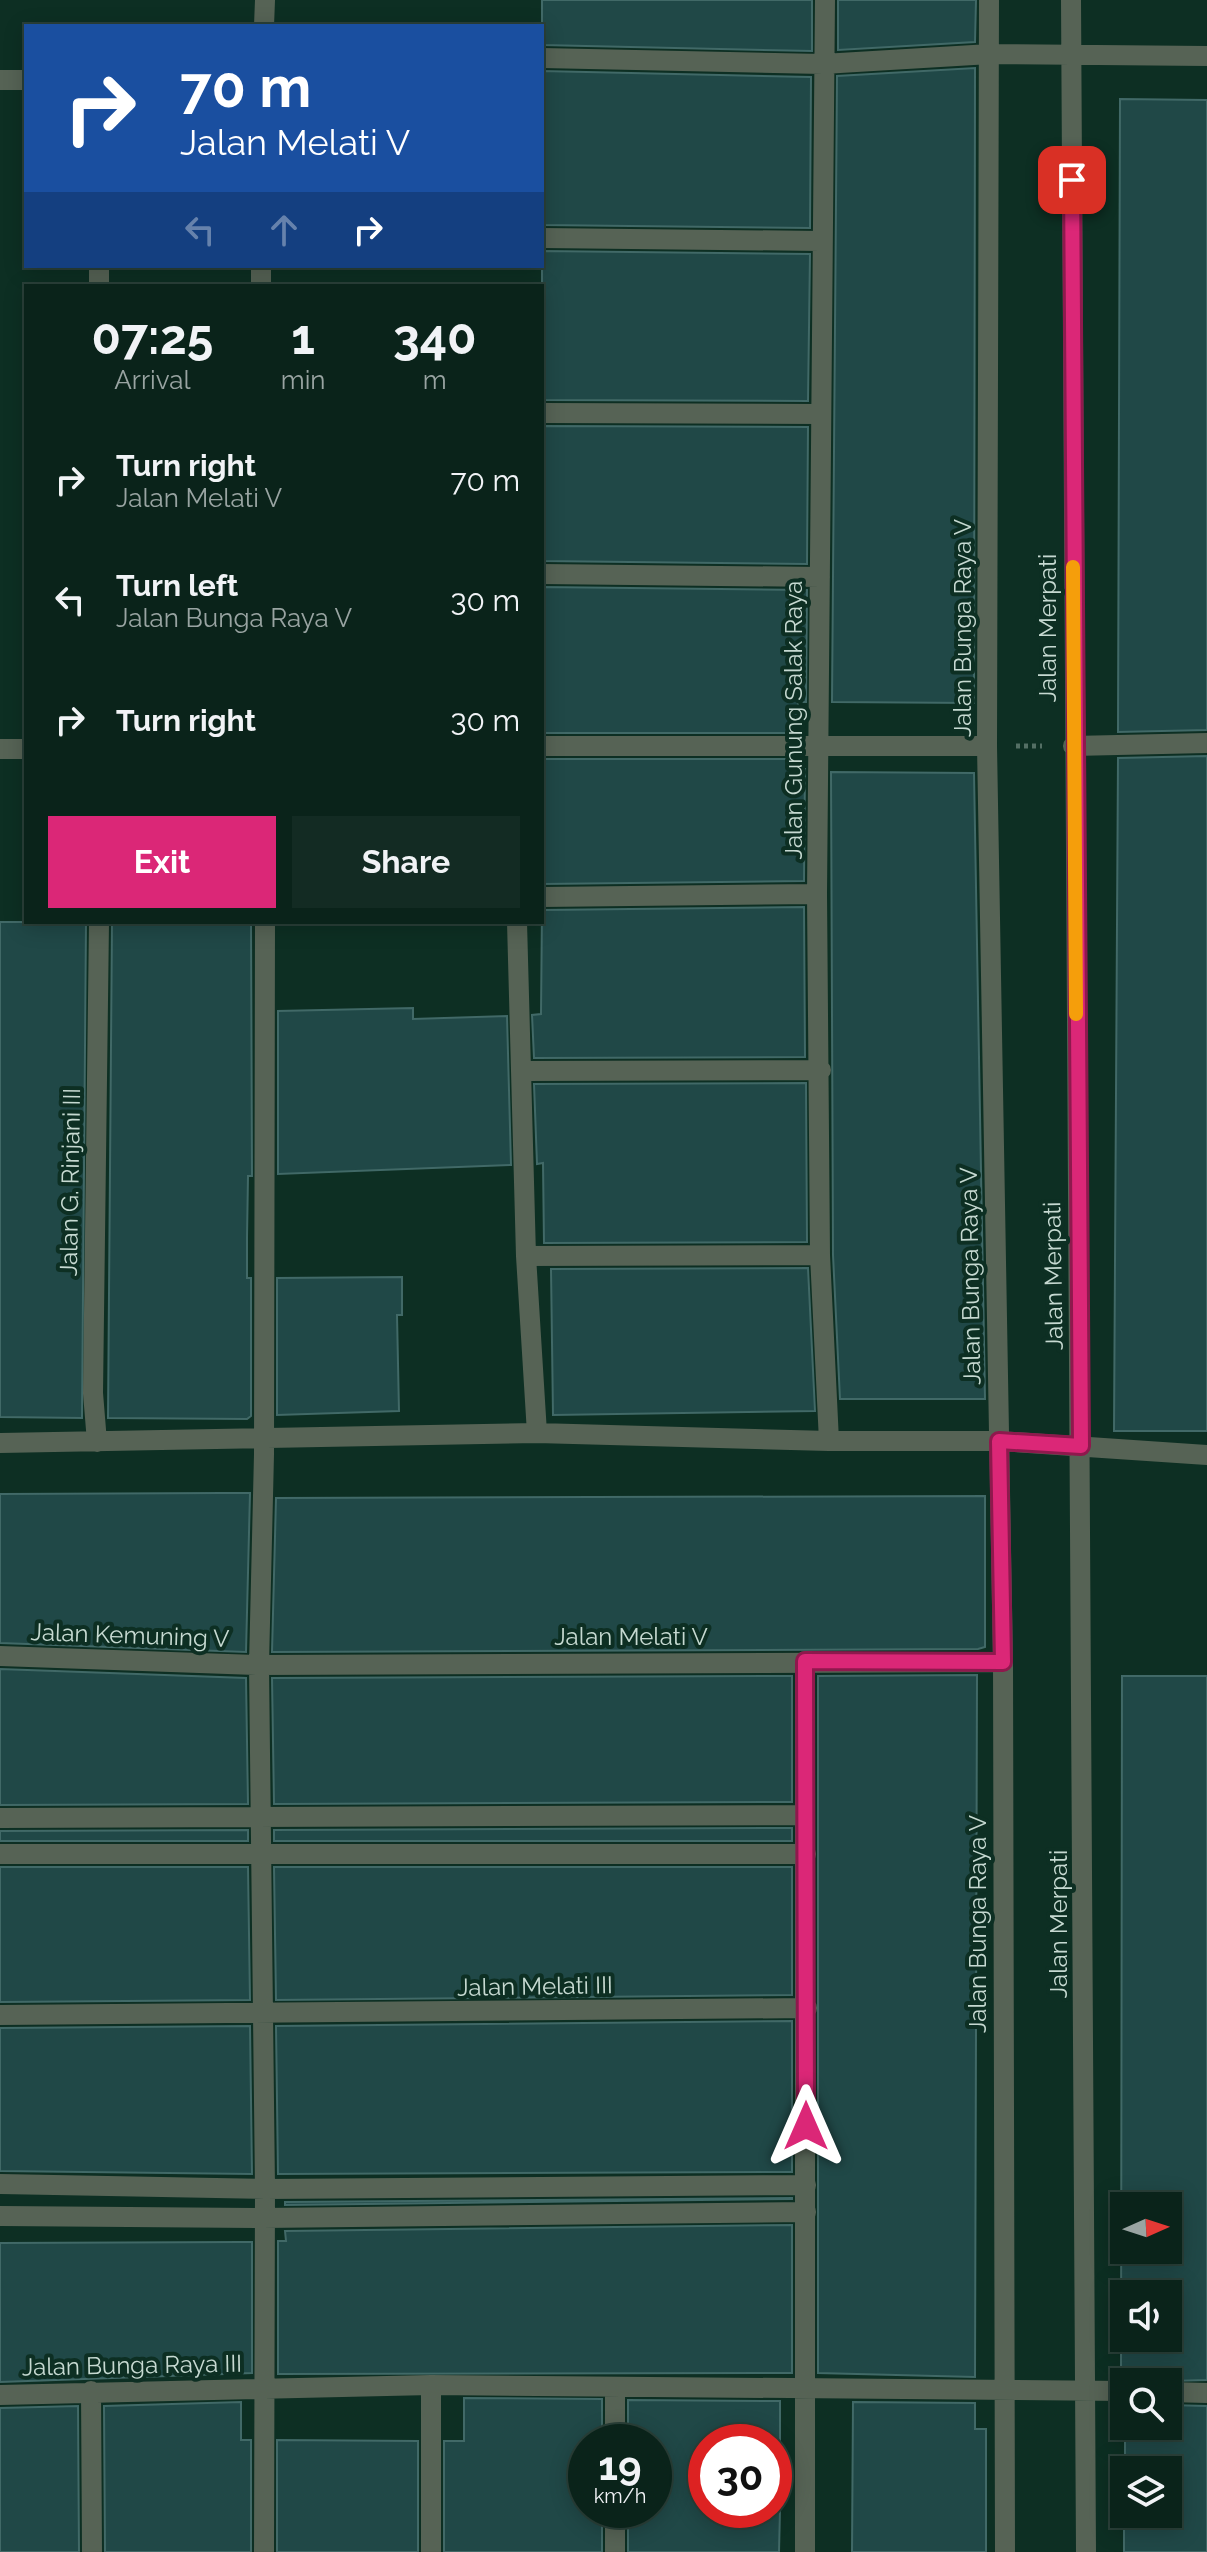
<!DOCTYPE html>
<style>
body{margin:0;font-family:Raleway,sans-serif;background:#132b23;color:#f1f3f6;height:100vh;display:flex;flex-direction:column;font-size:30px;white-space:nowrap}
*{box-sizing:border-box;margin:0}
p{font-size:26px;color:#99a4a2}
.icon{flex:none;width:44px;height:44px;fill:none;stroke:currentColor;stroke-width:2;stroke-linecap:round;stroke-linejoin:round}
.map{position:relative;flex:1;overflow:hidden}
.details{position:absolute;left:24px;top:284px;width:520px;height:640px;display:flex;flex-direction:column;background:#0a231a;border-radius:0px;box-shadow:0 4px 20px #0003,0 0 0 2px #2a4039}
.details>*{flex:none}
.top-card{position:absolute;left:24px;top:24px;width:520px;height:244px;border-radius:0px;box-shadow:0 4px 20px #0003,0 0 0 2px #2a4039;background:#1a4fa0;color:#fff;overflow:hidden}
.needle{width:52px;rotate:87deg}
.controls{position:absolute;left:1110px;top:2192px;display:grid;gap:16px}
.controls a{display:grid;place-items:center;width:72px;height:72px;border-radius:0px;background:#0a231a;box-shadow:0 4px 20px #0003,0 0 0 2px #2a4039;font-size:40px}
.speed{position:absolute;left:568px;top:2424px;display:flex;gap:16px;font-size:40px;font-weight:700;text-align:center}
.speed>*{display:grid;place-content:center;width:104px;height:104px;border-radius:50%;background:#0a231a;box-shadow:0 4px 20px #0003,0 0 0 2px #2a4039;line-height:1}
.speed small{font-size:20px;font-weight:400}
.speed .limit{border:12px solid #d22;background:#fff;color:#111}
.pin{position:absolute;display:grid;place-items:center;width:68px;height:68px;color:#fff;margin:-34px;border-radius:16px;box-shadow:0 4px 12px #0006}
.me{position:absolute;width:88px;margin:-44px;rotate:0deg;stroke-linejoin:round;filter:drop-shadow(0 0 6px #0008)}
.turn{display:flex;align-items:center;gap:28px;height:168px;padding:0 24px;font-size:36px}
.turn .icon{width:104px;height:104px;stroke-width:2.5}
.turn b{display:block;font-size:56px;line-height:68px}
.lanes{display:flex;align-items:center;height:76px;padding:0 24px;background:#0003;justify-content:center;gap:40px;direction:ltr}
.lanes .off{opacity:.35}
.eta{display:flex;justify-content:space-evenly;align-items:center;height:136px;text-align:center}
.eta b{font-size:48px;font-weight:700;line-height:56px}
.action{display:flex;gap:16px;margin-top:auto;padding:16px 24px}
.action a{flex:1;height:92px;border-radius:0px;background:#db2777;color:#fff;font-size:32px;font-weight:700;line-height:92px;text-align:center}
.action a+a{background:#132b23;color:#f1f3f6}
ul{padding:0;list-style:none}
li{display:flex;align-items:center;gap:24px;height:120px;padding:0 24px}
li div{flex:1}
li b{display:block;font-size:30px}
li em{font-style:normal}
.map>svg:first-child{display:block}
</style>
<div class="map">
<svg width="1207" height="2552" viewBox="0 0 1207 2552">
<rect width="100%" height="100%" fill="#0d2f23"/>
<path fill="#204847" stroke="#416967" stroke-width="2" fill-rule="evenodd" d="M542,0H812V51L542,45Z
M838,0H976L975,42L838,50Z
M975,68L974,703L832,702L837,76Z
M542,71L811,77L810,228L542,225Z
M1120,99L1207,100V730L1118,732Z
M542,251L810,254L808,401L542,400Z
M542,426L808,427L807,564L542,561Z
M542,587L807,590L806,702H798L797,733H542Z
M1207,756V1431H1114L1118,758Z
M542,759H796V769H805L804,881L542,884Z
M831,772L974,773L985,1399H840L833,1255Z
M804,907L805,1057L534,1058L532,1015L541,1014L542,910Z
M0,922H86L82,1418L0,1417Z
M112,922H251L252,1176H248L247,1237V1278H251V1416L247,1419L108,1418Z
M413,1008V1019L507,1016L511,1165L278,1174V1011Z
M806,1083L807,1242L544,1243L543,1163L537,1164L534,1084Z
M808,1268L815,1411L553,1415L551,1269Z
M402,1277V1315H397L399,1411L277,1415V1278Z
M222,1493H250L246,1652L0,1643V1494Z
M985,1496V1647L978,1649L272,1652L276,1498Z
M0,1669L246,1678L248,1804L0,1805Z
M977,1675L975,2377L818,2373V1676Z
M792,1676V1802L274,1804L272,1678Z
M1122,1676H1207V2380L1133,2382L1121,2375ZM1124,2206H1168V2250H1124ZM1124,2294H1168V2338H1124Z
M792,1828V1841H274V1830Z
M248,1830V1841H0V1831Z
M0,1867H248L250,2000L0,2002Z
M274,1867H792V1995L276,2000Z
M792,2021V2172L278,2174L276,2026Z
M250,2026L252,2174L0,2171V2028Z
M792,2198V2199L285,2205V2202Z
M792,2225V2373L278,2374V2241H286L285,2231Z
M240,2242H252V2373L0,2382V2243Z
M464,2398L602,2399V2442H586V2510H602V2552H444V2441H464Z
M628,2400L780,2401V2442H706V2510H780L779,2552H628V2510H654V2442H628Z
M241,2402V2440H251V2552H105L104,2406Z
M853,2402L975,2403V2429H986V2552H852Z
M1168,2405L1207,2406V2552H1124V2514H1168V2470H1125V2426H1168Z
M78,2406L79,2552H0V2408Z
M277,2440L418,2441V2552H277Z"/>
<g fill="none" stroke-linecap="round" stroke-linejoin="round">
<path stroke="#536f64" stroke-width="5" stroke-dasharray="4 4" stroke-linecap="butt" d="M1016,746H1042"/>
<path stroke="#566355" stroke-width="20" d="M825,0L817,894L820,1255L829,1441
M989,0L987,746L1003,1662L1005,2552
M1071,0L1086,2552
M264,26L265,0
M542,58L823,64L990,54L1207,56
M0,80H26
M542,238L820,241
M99,266V286
M261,266V286
M542,413L819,414
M542,574L820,577
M542,746H987
M1073,746L1207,743
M0,749H26
M542,897L817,894
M517,922L526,1256L537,1433
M524,1071L821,1070
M526,1256L820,1255
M97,1442L93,1393L99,922
M0,1443L537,1433L829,1441H999L1207,1455
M0,1656L259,1665L1003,1662
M0,1818L805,1815
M0,1854H806
M0,2015L807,2008
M0,2184L265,2189L806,2185
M0,2216L263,2218L806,2212
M91,2391L92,2552
M1168,2392L1207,2393
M0,2395L431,2385L1124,2391
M615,2442V2388
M615,2510V2552
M264,2552L265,2189L259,1665L264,1454L265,922
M431,2552V2385
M805,2552V1661"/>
</g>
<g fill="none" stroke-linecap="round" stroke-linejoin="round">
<defs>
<path id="route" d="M806,2126L805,1661L1003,1662L999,1441L1081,1446L1072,180"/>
</defs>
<use href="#route" stroke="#8e194d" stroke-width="20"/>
<use href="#route" stroke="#db2777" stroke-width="14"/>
<path stroke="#f59e0b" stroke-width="14" d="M1073,567L1076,1014"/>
</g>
<g text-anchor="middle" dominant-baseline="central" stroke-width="8" stroke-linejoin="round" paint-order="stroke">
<g font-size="24" fill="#c6d9d1" stroke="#0d2f23">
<text transform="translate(962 628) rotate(-90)">Jalan Bunga Raya V</text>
<text transform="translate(1047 628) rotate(-90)">Jalan Merpati</text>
<text transform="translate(793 720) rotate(-90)">Jalan Gunung Salak Raya</text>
<text transform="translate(70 1182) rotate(-89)">Jalan G. Rinjani III</text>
<text transform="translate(970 1276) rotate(-91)">Jalan Bunga Raya V</text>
<text transform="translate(1053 1276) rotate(-91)">Jalan Merpati</text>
<text transform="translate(130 1635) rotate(2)">Jalan Kemuning V</text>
<text x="631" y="1636">Jalan Melati V</text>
<text transform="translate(977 1924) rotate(-90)">Jalan Bunga Raya V</text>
<text transform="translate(1058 1924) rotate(-90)">Jalan Merpati</text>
<text transform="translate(535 1986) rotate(-1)">Jalan Melati III</text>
<text transform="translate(132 2365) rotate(-1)">Jalan Bunga Raya III</text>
</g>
</g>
</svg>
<div class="controls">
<a><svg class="needle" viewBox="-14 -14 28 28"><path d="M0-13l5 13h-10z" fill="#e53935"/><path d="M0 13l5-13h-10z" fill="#99a4a2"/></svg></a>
<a><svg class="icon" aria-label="sound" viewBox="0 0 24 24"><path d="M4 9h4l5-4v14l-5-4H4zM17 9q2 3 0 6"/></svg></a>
<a><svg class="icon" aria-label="search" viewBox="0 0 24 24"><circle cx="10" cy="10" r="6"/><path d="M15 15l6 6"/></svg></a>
<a><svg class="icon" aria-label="layers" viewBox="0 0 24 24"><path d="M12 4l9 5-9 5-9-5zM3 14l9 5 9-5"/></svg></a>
</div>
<div class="speed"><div>19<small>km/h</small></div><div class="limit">30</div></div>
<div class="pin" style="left:1072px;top:180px;background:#d93025"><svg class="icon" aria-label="arrive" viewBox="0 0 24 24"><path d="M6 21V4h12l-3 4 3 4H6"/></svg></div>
<svg class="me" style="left:806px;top:2126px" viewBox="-20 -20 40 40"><path d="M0-17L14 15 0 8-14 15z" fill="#db2777" stroke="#fff" stroke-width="4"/></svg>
<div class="top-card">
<div class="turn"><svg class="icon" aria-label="right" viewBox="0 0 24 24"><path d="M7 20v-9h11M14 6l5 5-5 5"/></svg><div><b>70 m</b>Jalan Melati V</div></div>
<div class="lanes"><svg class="icon off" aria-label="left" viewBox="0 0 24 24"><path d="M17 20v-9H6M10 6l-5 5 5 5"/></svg><svg class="icon off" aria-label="ahead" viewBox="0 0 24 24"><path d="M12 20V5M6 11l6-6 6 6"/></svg><svg class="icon" aria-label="right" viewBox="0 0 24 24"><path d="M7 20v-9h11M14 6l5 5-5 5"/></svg></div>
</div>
<section class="details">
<div class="eta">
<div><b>07:25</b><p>Arrival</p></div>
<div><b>1</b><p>min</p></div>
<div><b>340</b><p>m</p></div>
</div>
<ul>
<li><svg class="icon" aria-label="right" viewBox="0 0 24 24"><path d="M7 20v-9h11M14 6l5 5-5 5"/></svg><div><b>Turn right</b><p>Jalan Melati V</p></div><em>70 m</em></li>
<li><svg class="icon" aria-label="left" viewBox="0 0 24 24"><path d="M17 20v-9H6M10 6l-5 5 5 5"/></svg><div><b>Turn left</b><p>Jalan Bunga Raya V</p></div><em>30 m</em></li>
<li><svg class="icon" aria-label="right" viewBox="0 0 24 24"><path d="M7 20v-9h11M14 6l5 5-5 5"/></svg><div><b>Turn right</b></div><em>30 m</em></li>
</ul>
<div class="action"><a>Exit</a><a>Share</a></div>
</section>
</div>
